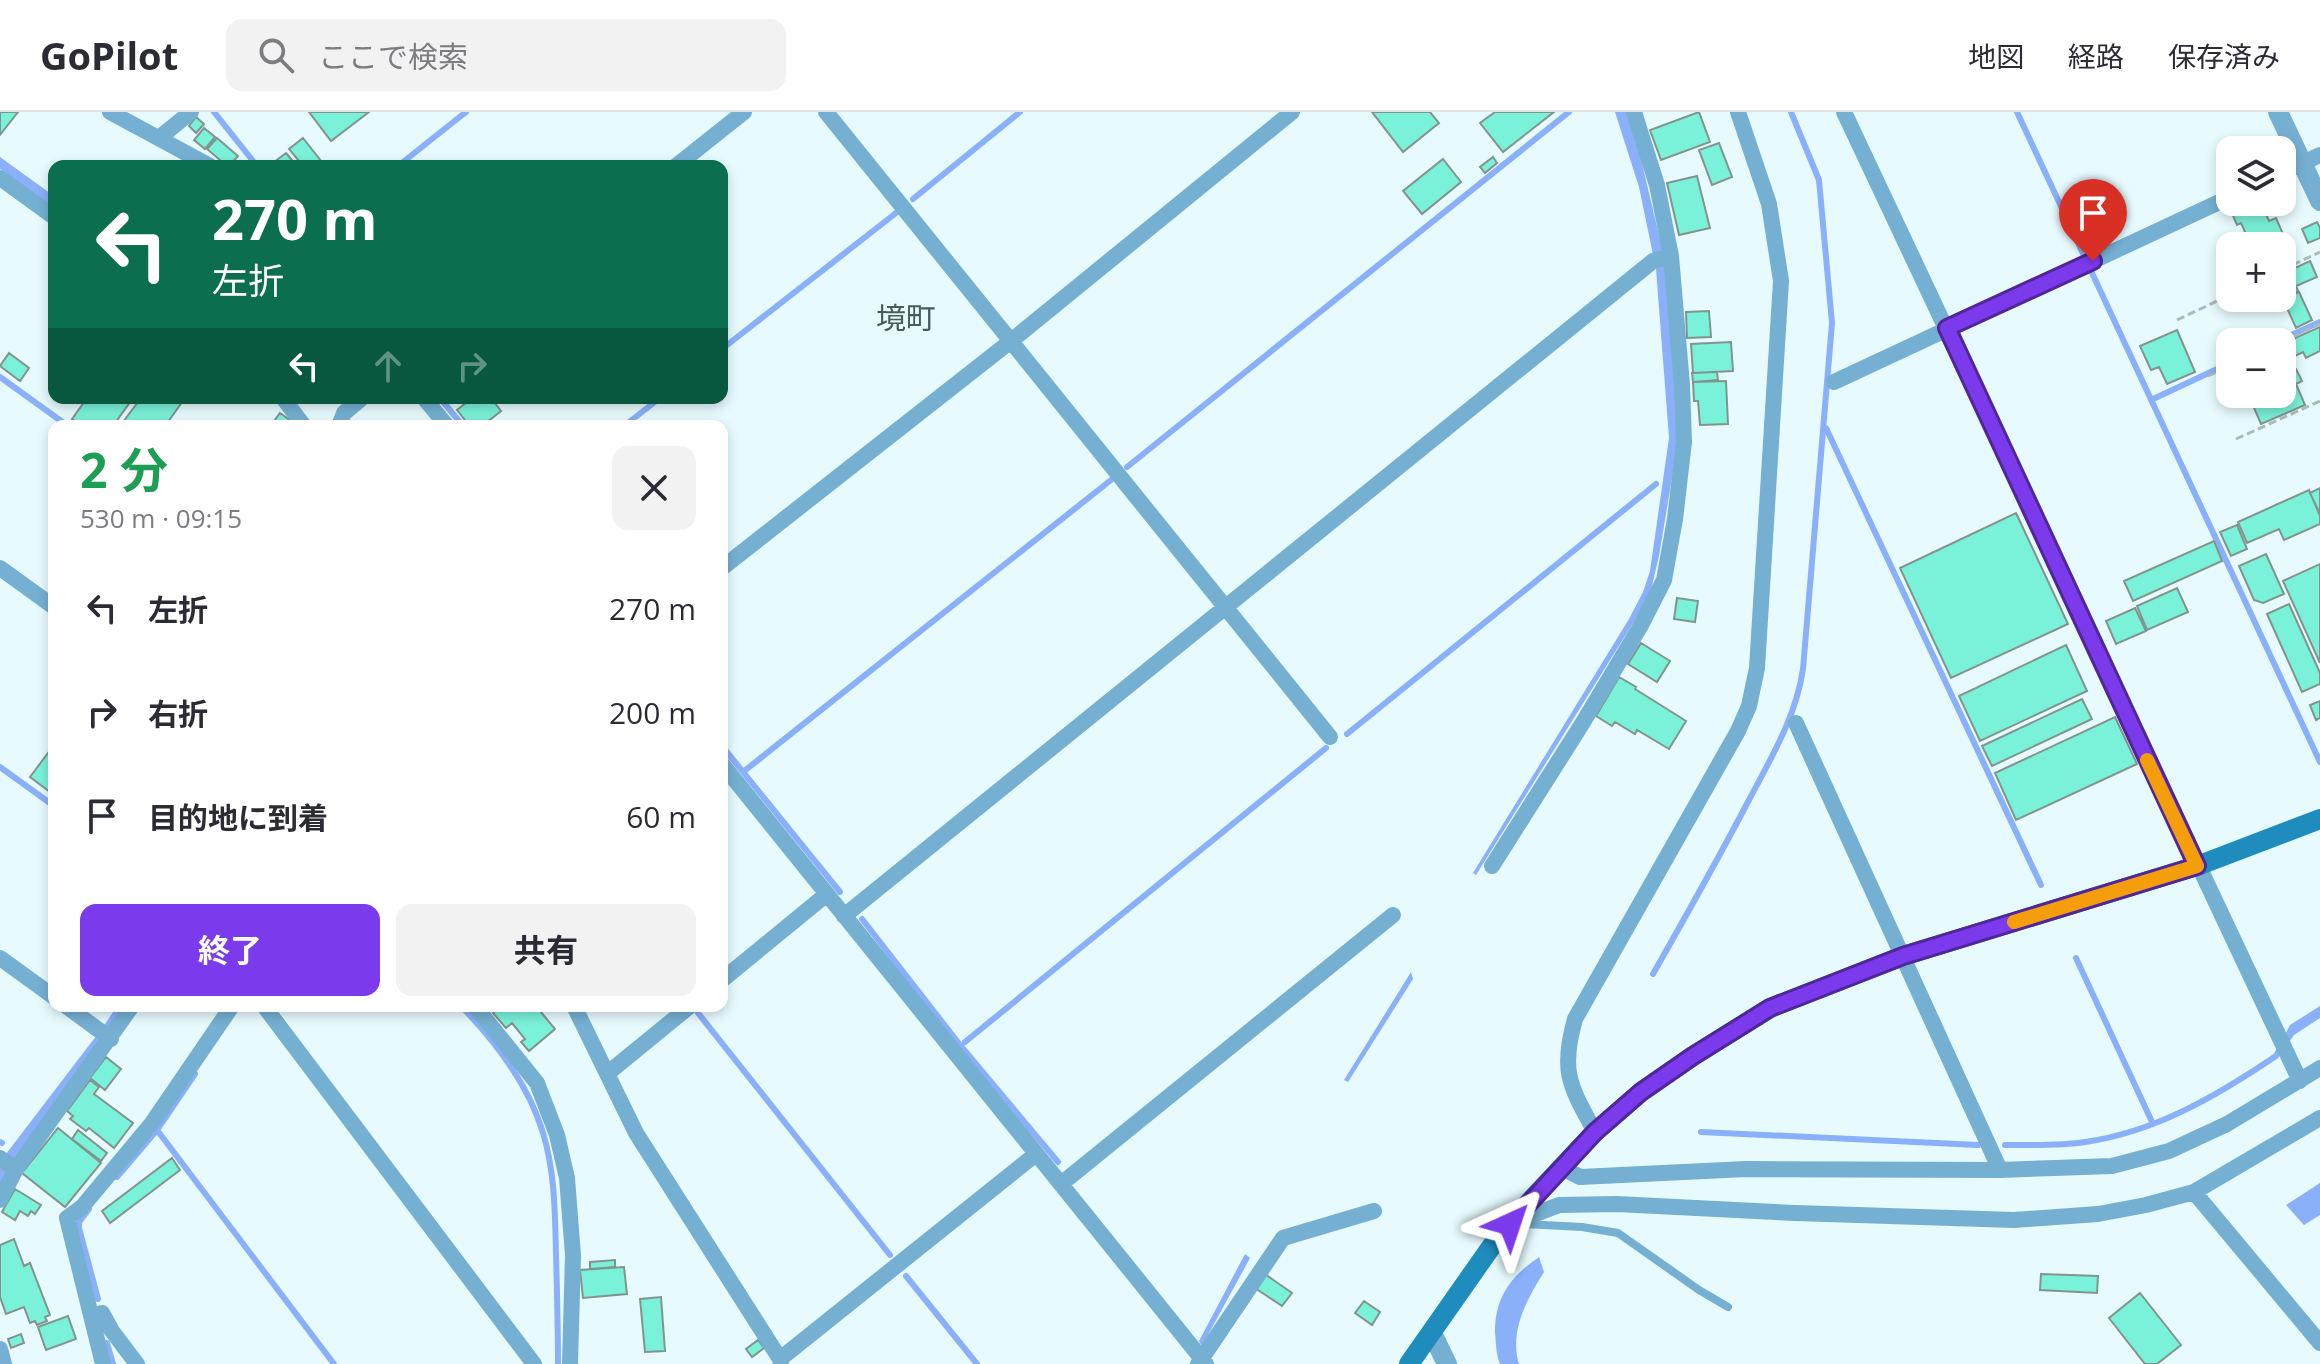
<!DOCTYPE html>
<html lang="ja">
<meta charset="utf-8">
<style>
body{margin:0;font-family:"Open Sans","Noto Sans JP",sans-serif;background:#f2f2f3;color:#2b2b33;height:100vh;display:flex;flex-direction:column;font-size:30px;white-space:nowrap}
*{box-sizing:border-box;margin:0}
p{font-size:26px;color:#7c7c81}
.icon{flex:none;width:44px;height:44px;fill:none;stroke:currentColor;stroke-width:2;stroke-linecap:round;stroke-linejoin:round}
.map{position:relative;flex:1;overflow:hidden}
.drawer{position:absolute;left:48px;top:308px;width:680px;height:592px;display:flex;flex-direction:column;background:#fff;border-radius:16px;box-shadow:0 4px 12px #0003}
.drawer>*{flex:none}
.banner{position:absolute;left:48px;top:48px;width:680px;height:244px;border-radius:16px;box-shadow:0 4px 12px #0003;background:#0b6e4f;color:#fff;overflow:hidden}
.buttons{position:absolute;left:2216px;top:24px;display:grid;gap:16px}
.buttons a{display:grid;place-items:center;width:80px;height:80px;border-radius:16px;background:#fff;box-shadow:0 4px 12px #0003;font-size:40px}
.pin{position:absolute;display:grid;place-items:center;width:68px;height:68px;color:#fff;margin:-82px -34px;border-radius:50% 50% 50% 0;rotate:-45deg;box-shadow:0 0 8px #0007}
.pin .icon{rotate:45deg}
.me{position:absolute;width:88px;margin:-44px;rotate:42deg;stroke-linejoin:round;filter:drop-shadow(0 0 6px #0008)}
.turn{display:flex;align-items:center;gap:28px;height:168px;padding:0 32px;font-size:36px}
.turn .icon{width:104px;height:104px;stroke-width:2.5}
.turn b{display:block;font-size:56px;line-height:68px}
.lanes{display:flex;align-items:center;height:76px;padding:0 32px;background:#0003;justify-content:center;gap:40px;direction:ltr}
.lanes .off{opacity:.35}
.round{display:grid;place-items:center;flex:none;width:84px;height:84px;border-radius:16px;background:#f2f2f3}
.summary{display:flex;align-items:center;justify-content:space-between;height:136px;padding:0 32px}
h1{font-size:48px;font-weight:700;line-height:60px;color:#1e9e55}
.button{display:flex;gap:16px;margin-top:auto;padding:16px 32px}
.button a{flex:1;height:92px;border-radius:16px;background:#7c3aed;color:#fff;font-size:32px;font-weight:700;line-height:92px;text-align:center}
.button a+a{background:#f2f2f3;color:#2b2b33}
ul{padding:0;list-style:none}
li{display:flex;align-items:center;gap:24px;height:104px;padding:0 32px}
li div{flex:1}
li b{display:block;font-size:30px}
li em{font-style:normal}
header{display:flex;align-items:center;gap:48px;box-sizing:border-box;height:112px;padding:0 40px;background:#fff;border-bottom:2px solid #e1e1e2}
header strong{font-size:38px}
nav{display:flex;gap:44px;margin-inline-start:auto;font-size:28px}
.search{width:560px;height:72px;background:#f2f2f3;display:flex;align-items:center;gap:20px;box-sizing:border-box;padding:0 28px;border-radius:16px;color:#7c7c81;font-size:30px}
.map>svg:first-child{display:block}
</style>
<header>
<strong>GoPilot</strong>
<div class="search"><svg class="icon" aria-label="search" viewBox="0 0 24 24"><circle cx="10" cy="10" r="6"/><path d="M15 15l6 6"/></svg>ここで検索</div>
<nav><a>地図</a><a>経路</a><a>保存済み</a></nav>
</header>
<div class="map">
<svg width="2320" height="1252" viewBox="0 0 2320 1252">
<rect width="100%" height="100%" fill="#e7fbfe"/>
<path fill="#89b0f9" d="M1615,0H1626L1636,26L1663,140L1672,224L1678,330L1659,444L1651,478L1635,508L1476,763L1473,761L1629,507L1643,480L1650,459L1669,326L1656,157L1639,75Z
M0,45L54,84V97L0,57Z
M1411,860L1413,867L1348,970L1344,968Z
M117,894H126L0,1075V1054L6,1042L103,915Z
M2320,894V906L2294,923L2278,946L2275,942L2290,913Z
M2320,1071V1103L2304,1113L2286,1093Z
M1245,1142L1250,1146L1202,1234L1199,1229Z
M1539,1145L1544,1160C1527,1187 1509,1219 1519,1252H1500C1496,1242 1496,1231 1495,1220C1495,1185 1511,1164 1539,1145Z"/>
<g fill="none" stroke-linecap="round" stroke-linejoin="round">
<path stroke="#89b0f9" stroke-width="6" d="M214,0L257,54
M2017,0L2320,650
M398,54L466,0
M913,87L1020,0
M2276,230L2320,210
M722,237L896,101
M0,265L68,314
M440,286L463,314
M2151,288L2230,251
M624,314L660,286
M1826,316L2041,773
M1127,355L1569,0
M1347,622L1656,372
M722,634L840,780
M0,655L54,694
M743,660L1111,368
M862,807L960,933L1058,1050
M2076,846L2153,1012
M1653,862C1686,804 1718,747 1749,688C1771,646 1796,605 1803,557L1832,211L1819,68L1791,0
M461,894C495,929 529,974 543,1021C555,1060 555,1102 556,1142C557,1179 558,1215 558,1252
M698,901L890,1143
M965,930L1326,636
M157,1018L334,1252
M1701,1020L1978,1033
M0,1030L2,1031
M2005,1033C2032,1033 2059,1034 2085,1030C2156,1020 2218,983 2276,944L2280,937
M117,1065L157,1018L195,962
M89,1097L79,1110V1116L98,1187
M906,1164L977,1252
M107,1231L113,1252"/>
</g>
<path fill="#7af2d9" stroke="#82948f" stroke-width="2" d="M0,0H18L0,23Z
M309,0H369L331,29Z
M1372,0H1430L1439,11L1403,40Z
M1495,0H1554L1503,40L1480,11Z
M1699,0L1710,30L1661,48L1650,18Z
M196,5L204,12L196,21L189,14Z
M204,16L215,25L205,37L194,28Z
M217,26L238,44L229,54H227L207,37Z
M303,26L325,54H303L289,37Z
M1719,31L1732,65L1712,73L1699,38Z
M286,41L297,54H269Z
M1493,45L1497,51L1485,61L1480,55Z
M1443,47L1461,70L1422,102L1403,79Z
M1697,64L1710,116L1679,123L1667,71Z
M2233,90H2261L2269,109L2276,106L2291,140L2282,144V134H2248L2243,123L2246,122L2241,111L2237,113L2228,92Z
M2267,90H2280L2284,98L2272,103Z
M2317,110L2320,116V126L2308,131L2302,117Z
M2310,149L2317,165L2296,174L2298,179L2269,192L2267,186H2282V162Z
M2299,180L2312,208L2296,216L2283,187Z
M1709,199L1711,225L1687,226L1686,200Z
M2320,215V239L2306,246L2303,240L2293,245L2286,230Z
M2177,218L2195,260L2167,272L2159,255L2151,258L2140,234Z
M1731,230L1733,259L1693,261L1691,232Z
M9,241L29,256L20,269L0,254Z
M2287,252L2290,259L2296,257L2302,269L2296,272L2305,293L2261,312L2248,282H2282V254Z
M1717,260L1718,268L1693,270L1692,261Z
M1726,269L1728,312L1700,313L1698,289H1694L1693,270Z
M87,286H133L113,314H81L72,307Z
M141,286H185L165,314H120Z
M472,286H491L501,299L482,314H476L472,309L468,312L457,298Z
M280,301L291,309L287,314H280L274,309Z
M2320,376V402L2310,381Z
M2309,378L2320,404V412L2284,428L2279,417L2247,431L2238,410Z
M2016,401L2068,512L1951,566L1900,456Z
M2237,413L2247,437L2231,444L2220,420Z
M2214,429L2222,449L2133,489L2124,469Z
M2266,442L2284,482L2263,491L2254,488L2239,454Z
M2320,452V551L2283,469Z
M2177,476L2188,500L2147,518L2137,494Z
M1677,486L1698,489L1695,510L1674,507Z
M2289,492L2320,561V572L2302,580L2267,502Z
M2135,496L2146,519L2116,532L2106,509Z
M1641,531L1670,549L1657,570L1628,552Z
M2066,533L2087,579L1980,629L1959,584Z
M1619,565L1636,575L1635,577L1686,609L1669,637L1637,618L1635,622L1615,610L1612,614L1596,604Z
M2082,587L2092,607L1992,654L1982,634Z
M2320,589V606L2316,608L2310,593Z
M2115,605L2137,652L2016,708L1995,661Z
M54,633V683L30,665Z
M497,894H536L555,917L529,939L521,930L525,927L512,911L506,916L493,901L499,896Z
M106,945L121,957L105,978L90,966Z
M90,968L99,975L94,982L133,1011L114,1036L89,1016L86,1019L70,1007L73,1004L67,999Z
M58,1016L101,1051L65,1095L22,1061Z
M78,1018L107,1041L101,1049L72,1027Z
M172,1046L180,1058L110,1111L102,1099Z
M15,1077L41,1093L35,1102L31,1099L28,1104L20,1099L15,1108L2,1100Z
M14,1127L24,1154L30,1151L50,1203L45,1205L47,1209L37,1213L35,1209L30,1211L24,1195L6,1202L0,1185V1133Z
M615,1148V1155L590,1157V1150Z
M624,1155L627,1182L583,1186L580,1158Z
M1262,1160L1292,1181L1282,1194L1252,1174Z
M2041,1162L2098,1164L2097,1181L2040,1178Z
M2140,1181L2181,1233L2157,1252H2145L2109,1206Z
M661,1185L665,1239L645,1240L640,1187Z
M1364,1189L1380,1200L1372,1213L1355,1201Z
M68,1204L76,1227L46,1238L38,1215Z
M21,1222L24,1231L11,1236L8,1227Z
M758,1228L764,1236L752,1245L746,1237Z"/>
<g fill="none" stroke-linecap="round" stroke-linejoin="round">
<path stroke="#abbbbd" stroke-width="3" stroke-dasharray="8 4" stroke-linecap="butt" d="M2282,158L2320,140
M2177,208L2230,183
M2281,230L2320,212
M2208,264L2230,254
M2236,327L2320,289"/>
<path stroke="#75b0d2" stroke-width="8" d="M1522,1112L1582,1115L1618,1121L1699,1178L1728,1195"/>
<path stroke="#75b0d2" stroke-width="16" d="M110,0L210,54
M826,0L1330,625
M1844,0C1998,322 2146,647 2300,969
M159,26L191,0
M676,54L744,0
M2282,61L2320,43
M0,66L54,105
M1834,270L2230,85
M283,286L304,314
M424,286L447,314
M339,314L344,301L362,286
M0,456L54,495
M722,456L1011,229L1292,0
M1796,611L2000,1058
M722,652L1206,1252
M1492,754L1582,612L1640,515L1664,468L1675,407L1684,330L1682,273L1671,144L1657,73L1634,0
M844,804L1653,149L1671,144
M0,846L54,885
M722,868L827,782
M66,894L111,927
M264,894L534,1252
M475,894L537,971L557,1023L567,1066L573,1143L570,1252
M574,894L636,1021L780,1247L781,1252
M608,961L690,894
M1595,1020C1570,974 1560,960 1575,907L1738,619L1749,594L1757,556L1781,169L1769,92L1738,0
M0,1046L16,1057
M1560,1055L1580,1065L1746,1057L2000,1058L2112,1054L2169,1039L2227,1012L2320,956
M1061,1072L1393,803
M2194,1080L2320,1231
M0,1088L16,1057L132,894
M1512,1111L1559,1093L1617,1092L1795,1101L2014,1108L2098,1102L2146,1093L2194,1080L2320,1006
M93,1203L102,1201L112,1219L137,1252
M0,1237L4,1252
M780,1247L1036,1042
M103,1252L67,1106L82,1095L152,1011L232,894
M1198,1252L1283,1126L1374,1099"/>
<path stroke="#75b0d2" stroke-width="20" d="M2278,0L2320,89
M1432,1221L1447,1252"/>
<path stroke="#1f8cbe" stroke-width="20" d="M1409,1252L1503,1118L1595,1020L1641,980L1693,944L1770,896L1903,844L2197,754L2320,707"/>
</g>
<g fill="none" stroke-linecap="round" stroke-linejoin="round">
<defs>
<path id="route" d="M1510,1112L1595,1020L1641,980L1693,944L1770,896L1903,844L2197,754L1947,216L2093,149"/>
</defs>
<use href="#route" stroke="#51269a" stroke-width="20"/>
<use href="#route" stroke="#7c3aed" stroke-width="14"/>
<path stroke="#f59e0b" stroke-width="14" d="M2014,810L2197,754L2147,648"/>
</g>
<g text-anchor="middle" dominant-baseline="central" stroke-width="6" stroke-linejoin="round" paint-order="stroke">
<g font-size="30" fill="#495a5d" stroke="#e7fbfe">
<text x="906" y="205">境町</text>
</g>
</g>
</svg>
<div class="buttons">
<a><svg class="icon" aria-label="layers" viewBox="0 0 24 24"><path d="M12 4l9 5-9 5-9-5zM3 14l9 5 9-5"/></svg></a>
<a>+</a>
<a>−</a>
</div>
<div class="pin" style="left:2093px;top:149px;background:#d93025"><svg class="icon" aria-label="arrive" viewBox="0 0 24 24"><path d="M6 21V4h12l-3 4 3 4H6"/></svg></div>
<svg class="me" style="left:1510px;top:1112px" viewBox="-20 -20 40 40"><path d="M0-17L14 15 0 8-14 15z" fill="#7c3aed" stroke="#fff" stroke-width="4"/></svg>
<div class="banner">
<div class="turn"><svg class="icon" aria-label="left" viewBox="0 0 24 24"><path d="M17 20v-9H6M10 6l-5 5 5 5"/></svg><div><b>270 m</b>左折</div></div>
<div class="lanes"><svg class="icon" aria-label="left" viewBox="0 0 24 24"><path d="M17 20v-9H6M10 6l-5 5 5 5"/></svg><svg class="icon off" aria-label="ahead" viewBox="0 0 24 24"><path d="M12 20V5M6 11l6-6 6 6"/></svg><svg class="icon off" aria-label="right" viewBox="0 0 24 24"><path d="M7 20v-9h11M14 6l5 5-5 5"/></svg></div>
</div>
<section class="drawer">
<div class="summary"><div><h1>2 分</h1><p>530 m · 09:15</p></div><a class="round"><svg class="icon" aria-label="close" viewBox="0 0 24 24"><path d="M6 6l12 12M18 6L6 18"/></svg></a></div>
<ul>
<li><svg class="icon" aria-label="left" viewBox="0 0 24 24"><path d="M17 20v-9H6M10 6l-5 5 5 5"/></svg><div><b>左折</b></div><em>270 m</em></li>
<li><svg class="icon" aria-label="right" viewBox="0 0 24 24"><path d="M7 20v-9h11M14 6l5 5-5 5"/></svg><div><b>右折</b></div><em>200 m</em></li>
<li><svg class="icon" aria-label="arrive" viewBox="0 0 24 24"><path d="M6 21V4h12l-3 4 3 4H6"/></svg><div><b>目的地に到着</b></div><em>60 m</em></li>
</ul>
<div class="button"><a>終了</a><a>共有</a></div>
</section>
</div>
